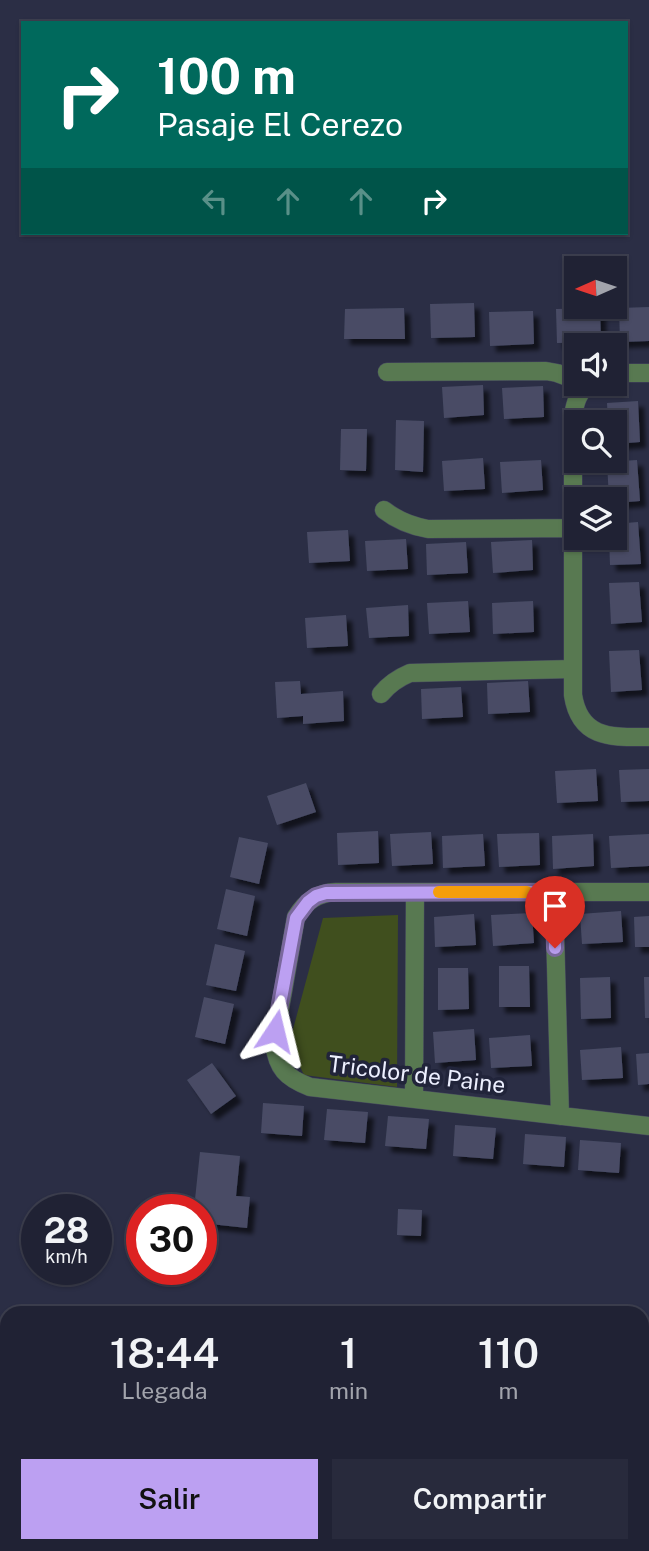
<!DOCTYPE html>
<html lang="es">
<style>
body{margin:0;font-family:"Public Sans",sans-serif;background:#282a3c;color:#f1f3f6;height:100vh;display:flex;flex-direction:column;font-size:26px;white-space:nowrap}
*{box-sizing:border-box;margin:0}
p{font-size:23px;color:#a2a4ac}
.icon{flex:none;width:38px;height:38px;fill:none;stroke:currentColor;stroke-width:2;stroke-linecap:round;stroke-linejoin:round}
.map{position:relative;flex:1;overflow:hidden}
.sheet{position:absolute;left:0px;top:1306px;width:649px;height:247px;display:flex;flex-direction:column;background:#202234;border-radius:21px 21px 0 0;box-shadow:0 2px 5px #0004,0 0 0 2px #3d3f4f}
.sheet>*{flex:none}
.guide{position:absolute;left:21px;top:21px;width:607px;height:214px;border-radius:0px;box-shadow:0 2px 5px #0004,0 0 0 2px #3d3f4f;background:#00695c;color:#fff;overflow:hidden}
.needle{width:46px;rotate:267deg}
.fabs{position:absolute;left:564px;top:256px;display:grid;gap:14px}
.fabs a{display:grid;place-items:center;width:63px;height:63px;border-radius:0px;background:#202234;box-shadow:0 2px 5px #0004,0 0 0 2px #3d3f4f;font-size:35px}
.speed{position:absolute;left:21px;top:1194px;display:flex;gap:14px;font-size:35px;font-weight:700;text-align:center}
.speed>*{display:grid;place-content:center;width:91px;height:91px;border-radius:50%;background:#202234;box-shadow:0 2px 5px #0004,0 0 0 2px #3d3f4f;line-height:1}
.speed small{font-size:18px;font-weight:400}
.speed .limit{border:10px solid #d22;background:#fff;color:#111}
.pin{position:absolute;display:grid;place-items:center;width:60px;height:60px;color:#fff;margin:-72px -30px;border-radius:50% 50% 50% 0;rotate:-45deg;box-shadow:0 0 7px #0007}
.pin .icon{rotate:45deg}
.me{position:absolute;width:77px;margin:-38px;rotate:10deg;stroke-linejoin:round;filter:drop-shadow(0 0 5px #0008)}
.turn{display:flex;align-items:center;gap:24px;height:147px;padding:0 21px;font-size:32px}
.turn .icon{width:91px;height:91px;stroke-width:2.5}
.turn b{display:block;font-size:49px;line-height:60px}
.lanes{display:flex;align-items:center;height:66px;padding:0 21px;background:#0003;justify-content:center;gap:35px;direction:ltr}
.lanes .off{opacity:.35}
.eta{display:flex;justify-content:space-evenly;align-items:center;height:119px;text-align:center}
.eta b{font-size:42px;font-weight:600;line-height:49px}
.primary-button{display:flex;gap:14px;margin-top:auto;padding:14px 21px}
.primary-button a{flex:1;height:80px;border-radius:0px;background:#bca0f2;color:#111;font-size:28px;font-weight:600;line-height:80px;text-align:center}
.primary-button a+a{background:#282a3c;color:#f1f3f6}
.map>svg:first-child{display:block}
</style>
<div class="map">
<svg width="649" height="1551" viewBox="0 0 649 1551">
<defs>
<filter id="shadow"><feDropShadow dx="6" dy="6" stdDeviation="2" flood-color="#0009"/></filter>
</defs>
<rect width="100%" height="100%" fill="#2b2e45"/>
<path fill="#404f1e" d="M398,915L397,1087L304,1075L289,1044L323,918Z"/>
<path fill="#484c65" filter="url(#shadow)" d="M474,303L475,337L431,338L430,304Z
M649,307V341L620,342L619,308Z
M404,308L405,339H344L345,309Z
M600,308L601,342L557,343L556,309Z
M533,311L534,344L490,346L489,312Z
M483,385L484,415L444,418L442,387Z
M543,386L544,417L504,419L502,388Z
M638,401L640,442L614,444V422H608L607,403Z
M396,420L424,421L423,472L395,470Z
M341,429H367L366,471L340,470Z
M483,458L485,489L444,491L442,461Z
M541,460L543,490L502,493L500,462Z
M637,460L640,501L614,503V499H609L607,462Z
M638,522L641,564L610,565L609,537H614V524Z
M348,530L350,561L309,563L307,532Z
M406,539L408,569L367,571L365,541Z
M532,540L533,570L493,573L491,542Z
M466,542L468,573L427,575L426,544Z
M639,582L642,622L611,624L609,583Z
M468,601L470,632L429,634L427,603Z
M533,601L534,632L493,634L492,603Z
M408,605L409,636L369,638L366,608Z
M346,615L348,646L307,648L305,618Z
M639,650L642,690L611,692L609,651Z
M300,681L301,694L343,691L344,721L303,724V716L277,718L275,682Z
M528,681L530,712L488,714L487,683Z
M461,687L463,717L422,719L421,689Z
M596,769L598,801L557,803L555,771Z
M649,769V801L621,802L619,770Z
M306,783L316,812L277,825L267,796Z
M378,831L379,863L338,865L337,833Z
M431,832L433,864L392,866L390,834Z
M539,833L540,865L499,867L497,834Z
M483,834L485,866L443,868L442,836Z
M593,834L594,866L553,869L552,836Z
M649,834V866L611,868L609,836Z
M239,837L268,843L259,884L230,877Z
M226,889L255,896L247,936L217,929Z
M621,911L623,942L582,944L580,914Z
M532,913L534,943L493,946L491,915Z
M474,914L476,945L435,947L434,917Z
M649,916V947H635L634,917Z
M215,944L245,951L236,991L206,985Z
M499,966H529L530,1007H499Z
M438,968H468L469,1009L438,1010Z
M610,977L611,1018L581,1019L580,978Z
M644,977H649V1018H645Z
M204,997L234,1004L225,1044L195,1037Z
M474,1029L476,1060L435,1063L433,1032Z
M530,1035L532,1066L491,1068L489,1038Z
M621,1047L623,1078L582,1080L580,1050Z
M649,1053V1084L638,1085L636,1054Z
M212,1063L236,1096L211,1114L187,1080Z
M263,1103L304,1106L302,1136L261,1133Z
M327,1109L368,1112L365,1143L324,1140Z
M388,1116L429,1119L426,1149L385,1146Z
M455,1125L496,1128L493,1159L453,1156Z
M525,1134L566,1137L564,1167L523,1164Z
M580,1140L621,1143L619,1173L578,1170Z
M200,1152L240,1156L236,1196L250,1197L247,1228L201,1223V1209H194Z
M398,1209L422,1210L421,1236L397,1235Z
M0,1472L7,1473V1517H0Z
M642,1529L649,1530V1551H630L631,1545H642Z
M336,1545H366V1551L336,1549Z
M376,1545H406L405,1551H375Z
M417,1545H447V1551H417Z
M455,1545H486L485,1551H455Z
M502,1545H532V1551H501Z
M546,1545H584L583,1551H545Z
M595,1545H623V1551H594Z"/>
<g fill="none" stroke-linecap="round" stroke-linejoin="round">
<defs>
<path id="minor" d="M387,372L546,371L557,373L576,380
M614,373H649
M588,383C578,393 575,403 573,416V695C580,740 613,737 649,737
M384,510C398,521 411,526 428,529L574,528
M381,694C389,684 398,678 410,673L573,669
M554,892L560,1116
M649,892H336C317,893 306,901 296,917L274,1043C277,1068 286,1078 310,1087L649,1126
M414,1099L415,892
M109,1548L140,1551"/>
</defs>
<use href="#minor" stroke="#46495f" stroke-width="19"/>
<use href="#minor" stroke="#587951" stroke-width="18"/>
</g>
<g fill="none" stroke-linecap="round" stroke-linejoin="round">
<defs>
<path id="route" d="M275,1031L296,918L308,902L316,896L326,893L554,892L555,948"/>
</defs>
<use href="#route" stroke="#7a689d" stroke-width="18"/>
<use href="#route" stroke="#bca0f2" stroke-width="12"/>
<path stroke="#f59e0b" stroke-width="12" d="M439,892H527"/>
</g>
<g text-anchor="middle" dominant-baseline="central" stroke-width="7" stroke-linejoin="round" paint-order="stroke">
<g font-size="23" fill="#eceffe" stroke="#21243a">
<text transform="translate(417 1074) rotate(7)">Tricolor de Paine</text>
</g>
</g>
</svg>
<div class="fabs">
<a><svg class="needle" viewBox="-14 -14 28 28"><path d="M0-13l5 13h-10z" fill="#e53935"/><path d="M0 13l5-13h-10z" fill="#a2a4ac"/></svg></a>
<a><svg class="icon" aria-label="sound" viewBox="0 0 24 24"><path d="M4 9h4l5-4v14l-5-4H4zM17 9q2 3 0 6"/></svg></a>
<a><svg class="icon" aria-label="search" viewBox="0 0 24 24"><circle cx="10" cy="10" r="6"/><path d="M15 15l6 6"/></svg></a>
<a><svg class="icon" aria-label="layers" viewBox="0 0 24 24"><path d="M12 4l9 5-9 5-9-5zM3 14l9 5 9-5"/></svg></a>
</div>
<div class="speed"><div>28<small>km/h</small></div><div class="limit">30</div></div>
<div class="pin" style="left:555px;top:948px;background:#d93025"><svg class="icon" aria-label="arrive" viewBox="0 0 24 24"><path d="M6 21V4h12l-3 4 3 4H6"/></svg></div>
<svg class="me" style="left:275px;top:1031px" viewBox="-20 -20 40 40"><path d="M0-17L14 15 0 8-14 15z" fill="#bca0f2" stroke="#fff" stroke-width="4"/></svg>
<div class="guide">
<div class="turn"><svg class="icon" aria-label="right" viewBox="0 0 24 24"><path d="M7 20v-9h11M14 6l5 5-5 5"/></svg><div><b>100 m</b>Pasaje El Cerezo</div></div>
<div class="lanes"><svg class="icon off" aria-label="left" viewBox="0 0 24 24"><path d="M17 20v-9H6M10 6l-5 5 5 5"/></svg><svg class="icon off" aria-label="ahead" viewBox="0 0 24 24"><path d="M12 20V5M6 11l6-6 6 6"/></svg><svg class="icon off" aria-label="ahead" viewBox="0 0 24 24"><path d="M12 20V5M6 11l6-6 6 6"/></svg><svg class="icon" aria-label="right" viewBox="0 0 24 24"><path d="M7 20v-9h11M14 6l5 5-5 5"/></svg></div>
</div>
<section class="sheet">
<div class="eta">
<div><b>18:44</b><p>Llegada</p></div>
<div><b>1</b><p>min</p></div>
<div><b>110</b><p>m</p></div>
</div>
<div class="primary-button"><a>Salir</a><a>Compartir</a></div>
</section>
</div>
